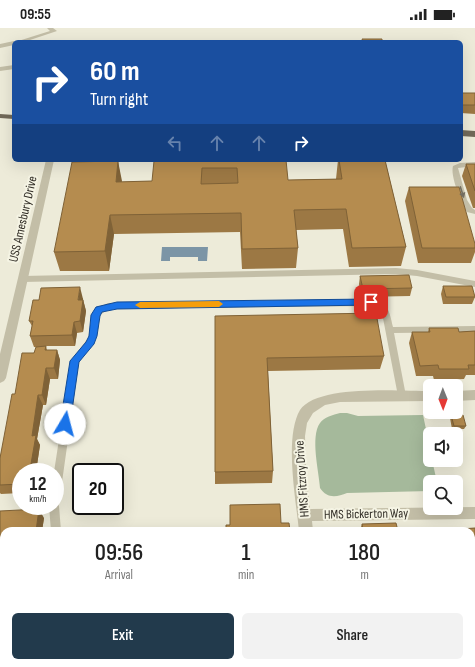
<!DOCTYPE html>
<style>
body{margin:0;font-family:"Sofia Sans Condensed",sans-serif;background:#f2f2f2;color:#222;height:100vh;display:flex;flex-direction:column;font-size:15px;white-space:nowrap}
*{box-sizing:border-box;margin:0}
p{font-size:13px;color:#767676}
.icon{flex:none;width:22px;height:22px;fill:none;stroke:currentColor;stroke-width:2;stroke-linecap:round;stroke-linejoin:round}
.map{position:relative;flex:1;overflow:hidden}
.panel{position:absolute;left:0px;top:499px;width:475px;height:140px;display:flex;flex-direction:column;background:#fff;border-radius:12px 12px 0 0;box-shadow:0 4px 16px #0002}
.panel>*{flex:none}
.banner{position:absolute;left:12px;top:12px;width:451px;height:122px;border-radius:6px;box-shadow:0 4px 16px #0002;background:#1a4fa0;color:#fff;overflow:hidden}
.needle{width:26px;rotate:179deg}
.controls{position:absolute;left:423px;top:351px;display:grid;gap:8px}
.controls a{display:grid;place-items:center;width:40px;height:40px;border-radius:6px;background:#fff;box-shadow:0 4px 16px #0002;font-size:20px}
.speed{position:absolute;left:12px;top:435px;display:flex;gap:8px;font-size:20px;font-weight:700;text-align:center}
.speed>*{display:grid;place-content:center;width:52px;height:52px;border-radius:50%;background:#fff;box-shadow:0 4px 16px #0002;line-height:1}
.speed small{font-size:10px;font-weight:400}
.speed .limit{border:2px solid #111;border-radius:6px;background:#fff;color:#111}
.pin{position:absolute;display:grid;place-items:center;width:34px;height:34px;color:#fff;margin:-17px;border-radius:8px;box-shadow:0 2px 6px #0006}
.me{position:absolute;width:44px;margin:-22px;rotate:8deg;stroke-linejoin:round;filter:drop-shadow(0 0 3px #0008)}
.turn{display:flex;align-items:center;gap:14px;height:84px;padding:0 12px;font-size:18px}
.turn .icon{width:52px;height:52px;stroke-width:2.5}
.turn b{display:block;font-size:28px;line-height:34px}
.lanes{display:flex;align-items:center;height:38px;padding:0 12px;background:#0003;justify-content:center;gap:20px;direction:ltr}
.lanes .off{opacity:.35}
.eta{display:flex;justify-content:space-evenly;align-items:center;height:68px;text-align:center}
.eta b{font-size:24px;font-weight:600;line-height:28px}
.button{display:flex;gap:8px;margin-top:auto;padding:8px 12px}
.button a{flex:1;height:46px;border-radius:6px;background:#223a4c;color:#fff;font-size:16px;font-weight:600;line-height:46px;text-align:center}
.button a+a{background:#f2f2f2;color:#222}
.status{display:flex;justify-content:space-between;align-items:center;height:28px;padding:0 20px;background:#fff;direction:ltr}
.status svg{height:11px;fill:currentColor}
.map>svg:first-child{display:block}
</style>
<div class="status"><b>09:55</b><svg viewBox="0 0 49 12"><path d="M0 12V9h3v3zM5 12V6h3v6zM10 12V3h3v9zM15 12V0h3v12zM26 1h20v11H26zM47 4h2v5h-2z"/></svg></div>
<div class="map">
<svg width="475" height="639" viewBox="0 0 475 639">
<rect width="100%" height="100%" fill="#edebd9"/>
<path fill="#a5b99b" d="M340,385H347L358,388L423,387L430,420V432H432L437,454H430V463L347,465C337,469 327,471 320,460C319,443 310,409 320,395C324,389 333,387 340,385Z"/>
<path fill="#7c95a6" d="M162,219H208L207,233H198V229H170V233H161Z"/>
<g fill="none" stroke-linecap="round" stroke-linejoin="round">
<path fill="#c3bea7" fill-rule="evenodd" d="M47,0H53L57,3L24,14H14V17L0,20V16L14,13L15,14L50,3Z
M14,37V41L0,43V39Z
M475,134V138L458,140L467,172L472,180L475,182V186L467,184C461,174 450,148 453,138L460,135Z
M396,240L417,242L475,253V259L417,248L396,246L23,254L19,251L23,248Z
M371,271C389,276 389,282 393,299L475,298V304L394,305L406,368L405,371L402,372L399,371L398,368L382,285L379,281L374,278L109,281L100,287L96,310L90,320L79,334L60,468L58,471L55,472L54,444L71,333L88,310L92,290L95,283L99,279L108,275Z
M55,474L57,475L59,478L61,503H51L49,478H55Z
M4,593V624L0,626V595Z
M419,635H429L430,639H420Z"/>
<path fill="#c3bea7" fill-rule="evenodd" d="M46,132H54L6,350L4,353L0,355V326Z
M475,362V372L456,373V363Z
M430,363V373L340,374L325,377L313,385L307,395L305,408L306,442L310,481L475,479V491L312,493L313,503H299C296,472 284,409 300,382C317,356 401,363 430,363Z
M471,576H475V590H471Z
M0,590L4,591V605L0,604Z
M310,635H324V639H310Z"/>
<path fill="#716959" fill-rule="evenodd" d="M0,86L14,87V91L0,90Z
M461,102L475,103V109L461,108Z"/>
</g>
<path fill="#9c7844" d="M461,65H475V86L461,85Z
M209,132L288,152L336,151L338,132H385L406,219L401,238L349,239L343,201L296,202L298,220L296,240L242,241L240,204L114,206L109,243H60L54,224L118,133L121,154L152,153Z
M466,136H475V180H473L462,148Z
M409,159L475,216V224L471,235H418L405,173Z
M360,248L412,260L410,268L361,269L359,256Z
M443,258L475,269L472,276H443L441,266Z
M83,270V272L86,283L83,304L77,305L75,318H46L47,322H57L60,332L58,351H50L46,377H43L37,411L40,417L37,437L21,444V465L1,466L0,465V430L15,366L34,325L38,319H34L30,308L32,298L29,293Z
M215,288L384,328L380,341L268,343L273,443L272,455L215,456Z
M429,300L459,304L475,303V347H466L464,351L434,352L433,348H416L409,315L412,304H428Z
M451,387L466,398L464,401H452L450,390Z
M0,483L44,490L42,503H4V569H0Z
M362,496L398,503L360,502Z
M475,500V558H471V503H459L461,501Z
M358,635H397L398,639H359Z"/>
<path fill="#7f6237" d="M118,133L122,153L119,174L116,154Z
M110,187L114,206L109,243L105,223Z
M80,259L86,283L83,304L80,293L78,272Z
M74,294L77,305L75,318L72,307Z
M57,322L60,332L58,351L54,340Z
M46,340L50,351L46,377L42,367Z
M38,367L43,377L37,411L40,417L37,437L41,444H35L31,436L32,408Z
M39,481L44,490L42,503H36Z
M103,635H107L106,639H102Z"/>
<path fill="#b58c4f" stroke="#7f6237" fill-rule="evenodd" d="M362,11H382V14H363Z
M461,65H475V77H461Z
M209,132H286L288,152L342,151L339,132H385L406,219L352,220L346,181L294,182L298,220L242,221L241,185L110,187L105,223L54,224L72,134L118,133L116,154L152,153L154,133ZM202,140H237L238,155L201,156Z
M466,136H475V163Z
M409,159H459L475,216V220H422Z
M409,247L412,260L363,261L360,248Z
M443,258H472L475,269H446Z
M80,259L78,272H83L80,293L74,294L72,307L30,308L33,293H29L33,272H39L41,260Z
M376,285L384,328L267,330L273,443L215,444V288Z
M429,300H458L459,304L475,303V337H468L469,341H439L438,337L420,338L412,304H430Z
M46,318L45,322H57L54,340H46L42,367H38L32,408L36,407L31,436H37L36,444H21V456L0,457V430L12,366H15L22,325H34L36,319Z
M451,387H463L466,398H454Z
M280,476L281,495H289L290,503H226V497H230V477Z
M39,481L36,503H4V561L0,562V483Z
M396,495L398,503L419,502V503H341L363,502L362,496Z
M475,500V551H473L471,542V503H462L461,501Z
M14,635H103L102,639H13Z
M177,635H239V637L262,636V635H296V639H115V637L177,636Z
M363,635H397L398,639H363Z"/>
<defs><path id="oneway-solid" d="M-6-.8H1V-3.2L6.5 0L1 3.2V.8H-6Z"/></defs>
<use fill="#736e60" href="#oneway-solid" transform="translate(462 164) rotate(72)"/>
<path fill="#1a73e8" stroke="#114b97" d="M371,271L375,274L371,277L117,281L102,284L100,288L97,308L94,316L79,334L70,396L69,399L65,401L62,399L60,396L70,333L86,314L89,308L91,287L96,279L117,274Z"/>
<path fill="#f59e0b" d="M219,273L223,276L219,279L140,280L135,277L140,274Z"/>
<g text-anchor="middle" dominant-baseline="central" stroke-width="4" stroke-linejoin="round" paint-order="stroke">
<g font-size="13" fill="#312d26" stroke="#f5f4e4">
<text transform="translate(23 191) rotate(-77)">USS Amesbury Drive</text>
<text transform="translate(302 451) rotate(-94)">HMS Fitzroy Drive</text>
<text transform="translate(366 486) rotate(-1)">HMS Bickerton Way</text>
</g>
</g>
</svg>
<div class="controls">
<a><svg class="needle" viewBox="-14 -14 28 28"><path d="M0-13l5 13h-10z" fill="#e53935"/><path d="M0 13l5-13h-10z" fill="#767676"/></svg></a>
<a><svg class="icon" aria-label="sound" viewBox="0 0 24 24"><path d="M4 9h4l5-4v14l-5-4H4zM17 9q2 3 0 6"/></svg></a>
<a><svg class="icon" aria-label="search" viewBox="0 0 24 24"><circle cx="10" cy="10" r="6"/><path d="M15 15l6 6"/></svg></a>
</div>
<div class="speed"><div>12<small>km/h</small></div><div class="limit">20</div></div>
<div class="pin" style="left:371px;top:274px;background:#d93025"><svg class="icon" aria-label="arrive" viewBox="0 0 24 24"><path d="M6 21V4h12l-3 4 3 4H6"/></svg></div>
<svg class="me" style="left:65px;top:396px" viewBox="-20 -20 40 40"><circle r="19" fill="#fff"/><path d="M0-13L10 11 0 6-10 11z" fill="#1a73e8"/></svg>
<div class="banner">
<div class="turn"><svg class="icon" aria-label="right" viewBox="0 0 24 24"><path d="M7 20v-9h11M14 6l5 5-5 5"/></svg><div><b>60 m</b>Turn right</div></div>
<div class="lanes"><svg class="icon off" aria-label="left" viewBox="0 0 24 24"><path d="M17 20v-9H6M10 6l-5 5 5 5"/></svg><svg class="icon off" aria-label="ahead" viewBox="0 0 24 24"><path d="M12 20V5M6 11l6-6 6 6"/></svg><svg class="icon off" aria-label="ahead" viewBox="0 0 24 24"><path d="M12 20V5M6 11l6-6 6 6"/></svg><svg class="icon" aria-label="right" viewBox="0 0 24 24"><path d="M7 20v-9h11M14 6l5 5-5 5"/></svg></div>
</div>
<section class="panel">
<div class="eta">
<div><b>09:56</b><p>Arrival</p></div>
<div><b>1</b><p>min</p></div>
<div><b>180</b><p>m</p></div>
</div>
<div class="button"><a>Exit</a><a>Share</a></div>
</section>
</div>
